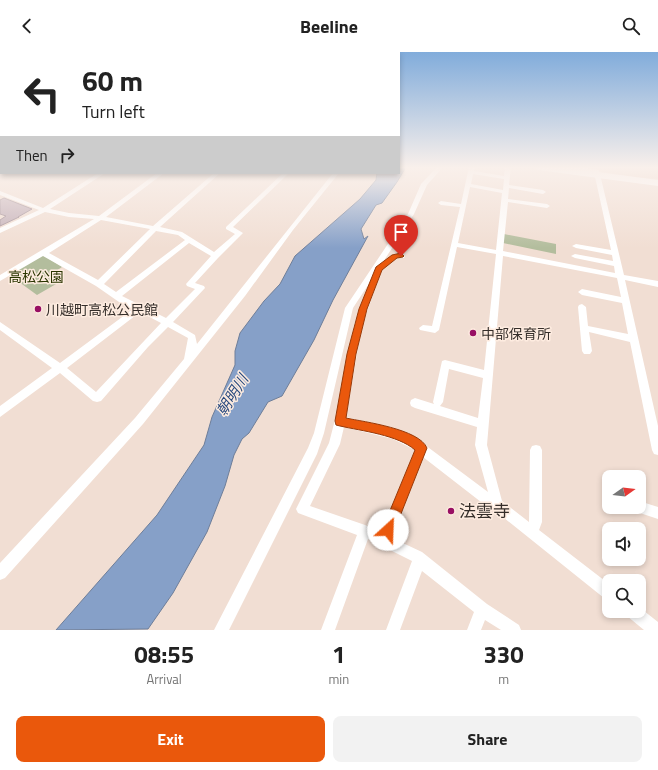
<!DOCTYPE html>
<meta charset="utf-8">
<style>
body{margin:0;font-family:"Titillium Web","Noto Sans JP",sans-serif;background:#f2f2f2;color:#222;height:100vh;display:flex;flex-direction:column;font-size:15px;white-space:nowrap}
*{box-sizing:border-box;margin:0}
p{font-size:13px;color:#767676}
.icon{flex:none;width:22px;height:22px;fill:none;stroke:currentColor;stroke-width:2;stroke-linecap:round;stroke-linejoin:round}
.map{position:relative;height:578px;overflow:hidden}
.panel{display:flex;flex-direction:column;background:#fff;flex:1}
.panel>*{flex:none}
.banner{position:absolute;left:0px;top:0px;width:400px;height:122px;box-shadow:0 2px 6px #0003;background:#fff;color:#222;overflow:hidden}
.needle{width:26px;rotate:76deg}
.fabs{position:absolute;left:602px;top:418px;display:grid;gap:8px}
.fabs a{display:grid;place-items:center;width:44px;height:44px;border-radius:8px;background:#fff;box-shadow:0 2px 6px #0003;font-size:20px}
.pin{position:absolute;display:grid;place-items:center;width:34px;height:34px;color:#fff;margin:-41px -17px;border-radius:50% 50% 50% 0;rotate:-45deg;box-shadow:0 0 4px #0007}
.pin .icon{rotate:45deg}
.me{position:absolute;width:44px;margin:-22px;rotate:25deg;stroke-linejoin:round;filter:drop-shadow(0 0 3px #0008)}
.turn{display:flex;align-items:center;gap:14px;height:84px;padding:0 16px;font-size:18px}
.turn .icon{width:52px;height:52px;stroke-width:2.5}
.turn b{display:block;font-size:28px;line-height:34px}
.then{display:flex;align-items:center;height:38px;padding:0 16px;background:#0003;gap:8px;font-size:15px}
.eta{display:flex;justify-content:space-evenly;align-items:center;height:68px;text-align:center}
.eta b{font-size:24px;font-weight:700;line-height:28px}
.cta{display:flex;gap:8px;margin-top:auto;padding:8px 16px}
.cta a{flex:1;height:46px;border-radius:8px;background:#ea580c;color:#fff;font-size:16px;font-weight:700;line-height:46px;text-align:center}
.cta a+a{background:#f2f2f2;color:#222}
header{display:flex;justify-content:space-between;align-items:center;height:52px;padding:0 16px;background:#fff;font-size:18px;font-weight:700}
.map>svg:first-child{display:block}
</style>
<header><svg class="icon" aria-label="back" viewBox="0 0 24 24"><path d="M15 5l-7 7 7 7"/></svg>Beeline<svg class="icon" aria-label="search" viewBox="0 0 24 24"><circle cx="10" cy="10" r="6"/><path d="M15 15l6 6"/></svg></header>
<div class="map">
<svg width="658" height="578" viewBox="0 0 658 578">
<rect width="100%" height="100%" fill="#f1ded3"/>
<path fill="#ebd2c2" d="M572,115H658V127L635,125Z"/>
<path fill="#b3bd9d" d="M504,182L556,192V202L503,191Z
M43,203L62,215L53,221L63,228L37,243L8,222Z"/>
<path fill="#86a0c8" stroke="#6e7e99" d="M399,115H406L397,130L382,151L376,153L361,177L364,187L368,184L333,248L314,288L282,344L268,350L249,381L242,387L234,403L225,434L207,480L173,541L148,577L56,578L157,463L204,393L212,365L235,313V299L240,281L264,249L280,232L295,204L360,147L376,128L377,121H399Z"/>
<path fill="#c3afb8" stroke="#a28f97" d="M4,146L32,157L18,165H19L0,174V168L6,164L0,162V148Z"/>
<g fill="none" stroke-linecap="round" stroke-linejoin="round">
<path fill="#fff" fill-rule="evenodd" d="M437,115H443L427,133L414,162L383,210C390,204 397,198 405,204L404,206H397L382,218L362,273L346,365L393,376L417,387L488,440L475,393L477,375L415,356L411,354L410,351L411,348L415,346L434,352L433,350L442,309L445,308L484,318L496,202L457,195L439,278L435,281L420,278L419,276L423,273L432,274L460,155L441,153L438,151L441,149L461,152L469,115H475L474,119L504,124L505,115H511L509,133L543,138L546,140L543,142L509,136L508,147L547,152L550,154L547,156L508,150L503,199L615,221L614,214L575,206L571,204L575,202L613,209L612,203L576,196L572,194L576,192L611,198L594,120L565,117L562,115H579L599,118L624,223L658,229V235L625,228L658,374V403L654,402L652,398L630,290L589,280L592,299L590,302H584L582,299L578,255L579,253L582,252L586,255L588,274L628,282L622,251L582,243L578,240L582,237L621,245L617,226L503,204L487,393L502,449L529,470L530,398L532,394L536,393L540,394L542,398V470L539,478L609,532V548L604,546L493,457L481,450L423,405L392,486L422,500L487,552L519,573L521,578H501L485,568L481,578H467L474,560L422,519L400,578H386L412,509L368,487L335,578H321L357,483L298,461L296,457L329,391L337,360L354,273L370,230L353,256L324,381L317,402L229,578H214L308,396L314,381L345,256L408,162L421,132ZM473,122L504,127L503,138L471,132ZM470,135L502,141L496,198L458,191ZM449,317L483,326L478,366L440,354L443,350ZM344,375L393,387L415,398L382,480L365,473L310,454L340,392Z
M98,121H105L50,157L69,161L99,164L157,121H164L106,165L153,174L214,121H220L160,175L182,180L214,200L235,182L226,177V175L283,121H289L233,175L243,181L218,206L195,231L204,234L205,236L173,270L195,283L197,292L333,121H339L293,178L245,244L143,372L5,526L0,528V511L135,366L184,307L188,286L168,275L148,295L101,349L97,350L93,349L60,321L0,365V354L52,316L0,278V270L60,311L133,257L119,250L96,234L43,204L0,229V223L94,167L69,165L45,160L0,181V176L39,158L0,143V139L43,156ZM101,168L150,177L98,228L49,201ZM156,179L178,183L185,188L116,240L104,232ZM189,191L211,204L186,232L187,234L195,237L166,266L122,244ZM140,260L161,271L96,340L67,316Z
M639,449L658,455V467L634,459L632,455H639Z
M639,555L658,570V578H644L627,564L625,559H639Z"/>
<path fill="#fff" fill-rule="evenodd" d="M533,115H559L658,128V134L538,118Z"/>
</g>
<linearGradient id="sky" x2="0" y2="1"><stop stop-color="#81acdb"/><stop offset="0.59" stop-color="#f9f0eb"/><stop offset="1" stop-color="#f9f0eb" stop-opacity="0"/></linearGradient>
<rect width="658" height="196" fill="url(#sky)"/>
<path fill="#ea580c" stroke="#983908" d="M401,201L404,204L403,205L397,206L382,218L367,257L356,302L346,366C365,370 419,377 427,396L393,482L388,484L384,482L382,478L415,398C398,383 362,379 340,374L336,373L335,369L347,302L359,257L376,215L392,203Z"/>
<g fill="#980f63" stroke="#feece0" stroke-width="1.5">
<circle cx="38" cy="257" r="4"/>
<circle cx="473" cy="281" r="4"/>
<circle cx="451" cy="459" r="4"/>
</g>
<g text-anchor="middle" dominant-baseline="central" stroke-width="3" stroke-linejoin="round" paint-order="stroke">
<g font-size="14" fill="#2a3500" stroke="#feece0">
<text x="36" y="224">高松公園</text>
</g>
<g font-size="14" fill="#352e2a" stroke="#feece0" text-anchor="start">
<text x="46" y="257">川越町高松公民館</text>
<text x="481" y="281">中部保育所</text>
</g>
<g font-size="15" font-style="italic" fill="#2a4b7f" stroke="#feece0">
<text transform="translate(232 343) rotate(-58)">朝明川</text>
</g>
<g font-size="17" fill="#352e2a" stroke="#feece0" text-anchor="start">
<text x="459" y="459">法雲寺</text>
</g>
</g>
</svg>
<div class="fabs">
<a><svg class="needle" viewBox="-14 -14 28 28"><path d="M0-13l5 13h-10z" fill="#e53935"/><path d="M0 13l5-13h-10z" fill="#767676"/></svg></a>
<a><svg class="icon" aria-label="sound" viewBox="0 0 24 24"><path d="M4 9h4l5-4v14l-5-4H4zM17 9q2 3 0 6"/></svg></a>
<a><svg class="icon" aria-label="search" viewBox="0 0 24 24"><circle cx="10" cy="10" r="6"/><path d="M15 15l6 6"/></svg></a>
</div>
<div class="pin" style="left:401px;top:204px;background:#d93025"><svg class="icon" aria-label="arrive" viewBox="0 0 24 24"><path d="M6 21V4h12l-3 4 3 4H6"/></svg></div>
<svg class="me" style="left:388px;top:478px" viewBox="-20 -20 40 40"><circle r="19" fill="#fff"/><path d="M0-13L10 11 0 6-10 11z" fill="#ea580c"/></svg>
<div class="banner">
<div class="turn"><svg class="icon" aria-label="left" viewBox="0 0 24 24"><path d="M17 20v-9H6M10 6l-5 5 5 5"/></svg><div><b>60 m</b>Turn left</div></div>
<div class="then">Then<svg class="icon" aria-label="right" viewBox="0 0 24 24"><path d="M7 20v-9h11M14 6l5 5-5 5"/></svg></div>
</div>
</div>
<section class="panel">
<div class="eta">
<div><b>08:55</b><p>Arrival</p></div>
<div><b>1</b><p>min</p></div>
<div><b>330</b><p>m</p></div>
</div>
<div class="cta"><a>Exit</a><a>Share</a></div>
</section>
